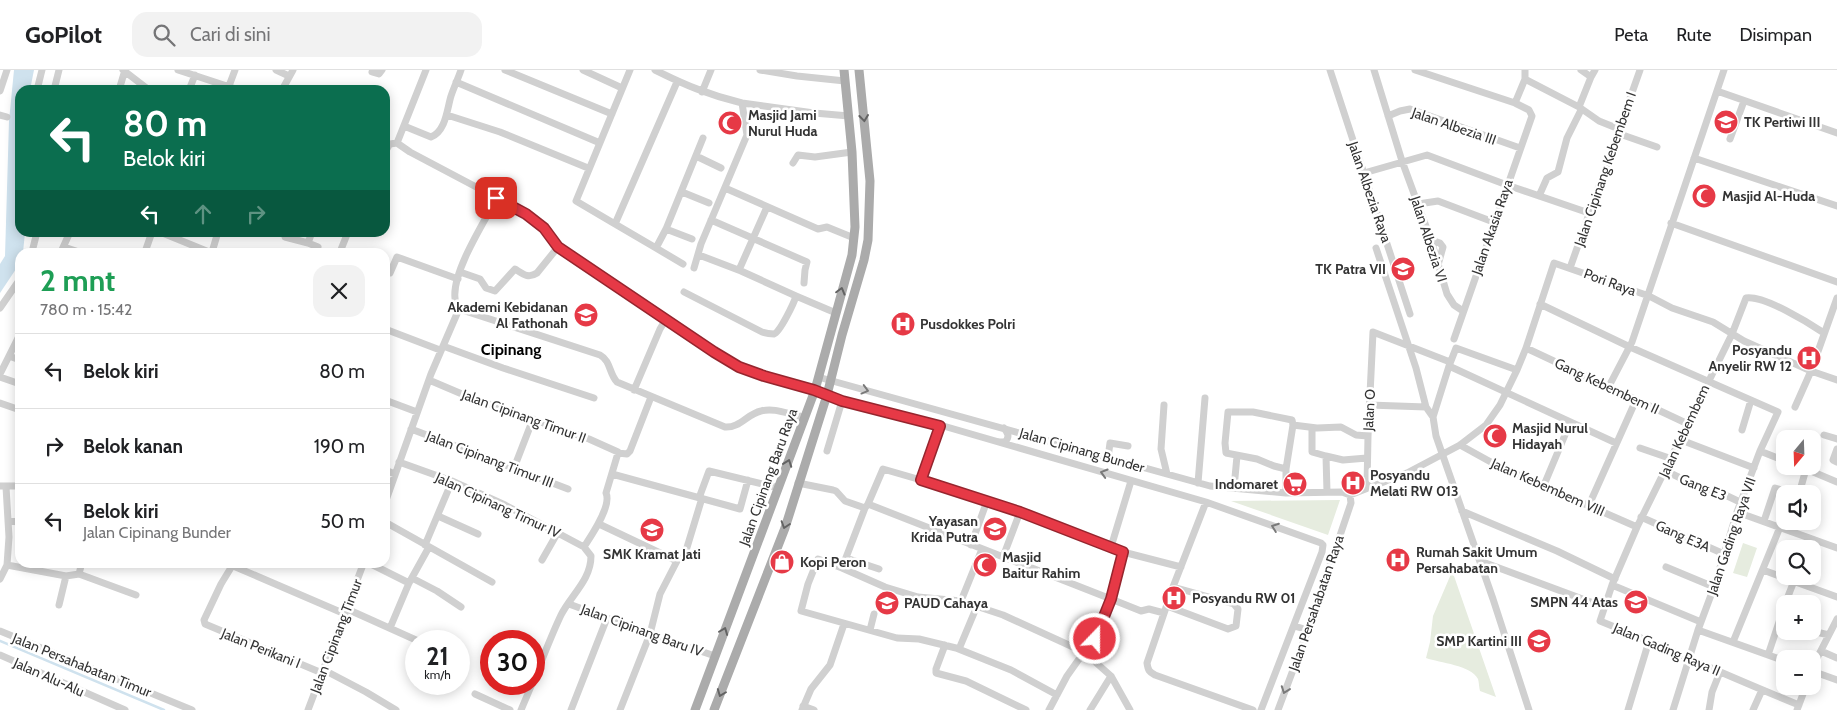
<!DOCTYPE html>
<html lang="id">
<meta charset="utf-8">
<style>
body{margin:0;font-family:Cabin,sans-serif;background:#f2f2f2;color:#202124;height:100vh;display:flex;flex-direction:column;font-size:19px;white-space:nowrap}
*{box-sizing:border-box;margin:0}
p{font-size:16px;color:#757577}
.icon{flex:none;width:28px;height:28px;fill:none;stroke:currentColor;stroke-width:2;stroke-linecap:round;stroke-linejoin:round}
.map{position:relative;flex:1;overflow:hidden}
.drawer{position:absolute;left:15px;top:178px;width:375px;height:320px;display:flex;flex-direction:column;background:#fff;border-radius:15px;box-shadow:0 2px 12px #0003}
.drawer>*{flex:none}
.guide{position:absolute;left:15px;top:15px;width:375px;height:152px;border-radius:15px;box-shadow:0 2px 12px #0003;background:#0b6e4f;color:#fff;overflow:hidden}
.needle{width:32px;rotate:199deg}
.buttons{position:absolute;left:1776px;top:360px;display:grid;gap:10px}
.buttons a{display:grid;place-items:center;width:45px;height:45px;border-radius:10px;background:#fff;box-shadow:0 2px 12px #0003;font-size:25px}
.speed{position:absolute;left:405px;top:560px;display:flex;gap:10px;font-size:25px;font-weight:700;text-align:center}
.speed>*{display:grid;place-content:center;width:65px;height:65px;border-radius:50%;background:#fff;box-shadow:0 2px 12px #0003;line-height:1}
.speed small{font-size:12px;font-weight:400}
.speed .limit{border:8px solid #d22;background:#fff;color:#111}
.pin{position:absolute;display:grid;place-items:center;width:42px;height:42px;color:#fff;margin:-21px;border-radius:10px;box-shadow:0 2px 8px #0006}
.me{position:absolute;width:55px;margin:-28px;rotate:22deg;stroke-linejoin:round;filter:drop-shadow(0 0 4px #0008)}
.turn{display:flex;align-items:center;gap:18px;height:105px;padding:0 25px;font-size:22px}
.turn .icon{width:65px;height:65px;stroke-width:2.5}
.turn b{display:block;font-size:35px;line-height:42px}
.lanes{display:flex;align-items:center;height:48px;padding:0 25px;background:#0003;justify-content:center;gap:25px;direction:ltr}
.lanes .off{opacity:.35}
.round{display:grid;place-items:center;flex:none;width:52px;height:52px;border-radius:15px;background:#f2f2f2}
.headline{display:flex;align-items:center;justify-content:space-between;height:85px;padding:0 25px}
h1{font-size:30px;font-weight:700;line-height:38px;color:#1e9e55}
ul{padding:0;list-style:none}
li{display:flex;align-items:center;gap:15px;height:75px;padding:0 25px;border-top:1px solid #e0e0e0}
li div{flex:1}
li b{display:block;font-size:19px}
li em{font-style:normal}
header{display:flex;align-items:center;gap:30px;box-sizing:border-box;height:70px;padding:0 25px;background:#fff;border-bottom:1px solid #e0e0e0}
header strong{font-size:24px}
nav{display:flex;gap:28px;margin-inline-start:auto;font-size:18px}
.search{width:350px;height:45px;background:#f2f2f2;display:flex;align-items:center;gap:12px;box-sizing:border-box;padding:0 18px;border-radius:15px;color:#757577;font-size:19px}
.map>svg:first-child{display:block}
</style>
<header>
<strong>GoPilot</strong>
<div class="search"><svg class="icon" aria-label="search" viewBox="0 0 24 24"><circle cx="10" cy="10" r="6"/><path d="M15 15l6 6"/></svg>Cari di sini</div>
<nav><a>Peta</a><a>Rute</a><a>Disimpan</a></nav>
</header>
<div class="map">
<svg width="1837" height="640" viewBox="0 0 1837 640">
<rect width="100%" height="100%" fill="#fff"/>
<path fill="#e6ecdf" d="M1340,430L1328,465L1231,431Z
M1743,473L1757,478L1747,507L1733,503Z
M1451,504L1454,506L1496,627L1480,621C1479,618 1479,612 1478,609C1471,595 1440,593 1426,588L1430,572L1433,546Z"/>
<path fill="#cfe2ee" d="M14,0H34L30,20H20V162L25,163L23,182H20L18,196L0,223V194L5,186L9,51Z"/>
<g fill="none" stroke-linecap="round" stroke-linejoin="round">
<path stroke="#cfe2ee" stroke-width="2.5" d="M0,571L164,640"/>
<path stroke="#d0d0d0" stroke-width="7" d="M123,0L149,20
M178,0L239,20
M276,0L289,6
M505,0L612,44
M583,0L622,18
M630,0L576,131L615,154L677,12
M655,0C685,15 709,25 742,33L747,65L701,174L694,198
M760,0L797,6L845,11
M1330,0L1410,244
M1374,0L1402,91L1431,170L1447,224L1454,235L1463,241
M1415,0L1515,33L1529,40L1532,46L1454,269
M372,2L379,4L382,0
M1591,7L1595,0
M1525,9L1579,37L1599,51L1619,59
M456,12L600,73
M229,16L235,0
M37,20L42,0
M54,20L59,0
M119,20L125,0
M189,20L195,5
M282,20L293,0
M0,21L7,0
M1717,21L1837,63
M702,22L711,0
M742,33L814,43L849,46
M1515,33L1525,9V0
M1579,37L1591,7L1581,0
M0,45L7,47
M447,45L500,62L588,98
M1388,46L1400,41L1410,39L1520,78
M404,56L431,67C446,61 447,39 451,26C454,17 458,9 461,0
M1617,63L1657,77
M1730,69L1744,31
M397,73L426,0
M385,82L390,74L397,73
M696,86L721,98
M1694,88L1837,136
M793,93L798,85L815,87L852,82
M1364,103L1427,85L1507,115L1589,143
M725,118L818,159L827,157L854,168
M682,122L709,133
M1539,126L1547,108L1558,102L1567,68L1581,40
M497,128L526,144L544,158L558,177
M1418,134L1438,131L1496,153
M711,150L807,192L805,200L804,213
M1671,153L1837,212
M615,154L656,178L666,159L703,68
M666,159L692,169
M160,162L209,182
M286,162L285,167L308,173
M312,162L308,173L318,177L316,182
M1431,170L1440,173L1443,177L1438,195
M64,177L79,182
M656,178L683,194
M1376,178L1416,298L1426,337L1433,347L1436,366L1493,529L1529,640
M32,182L37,162
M61,182L70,162
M145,182L152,162
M212,182L218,162
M340,182L348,162
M699,185L741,201L796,226
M1570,198L1640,0
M739,200L767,137
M385,201L390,203L397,187L458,209
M460,202L480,209L486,218L495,221L515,199C523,204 528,209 537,203L558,177L714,282L739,297L815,320L842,331L940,355L1206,432L1321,473L1323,475L1322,482L1261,640
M684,222L762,262C765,263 770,264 774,264C780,262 794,233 796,226L836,243
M1540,234L1630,277L1778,342L1760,381L1737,442L1714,517L1698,560L1673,640
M0,238L20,209
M459,239L600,285C611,291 609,304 617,312L725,357C740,358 747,344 761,341C775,337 790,345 804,347
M385,259L440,280
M443,276L503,298L594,328
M1526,278L1688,354
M9,286L20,290
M1517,300L1456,278L1449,296L1616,373
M0,304L20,264
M0,307L20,314
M818,307L1210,416L1286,423L1342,422L1350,425
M429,310L469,327L589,369L618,382
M1608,318L1632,272L1724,0
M634,320L660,259L666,249
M385,330L417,342
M0,333L20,340
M1164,335L1161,379L1167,404
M1369,335L1426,337
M1795,337L1811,301L1837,228
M1433,347L1449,296
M1312,358V382L1326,386L1327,422
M411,359L568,419
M1742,360L1751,330
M1824,365L1837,369
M1681,370L1754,398
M999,372H1005C1010,367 1008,363 1004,358
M1460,375L1498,396L1637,457
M1640,378L1672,389
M1837,379L1833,390L1837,392
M827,381L842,331
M1760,381L1785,391
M1326,386L1343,390L1367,388
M1108,388L1110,373L1128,376
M399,392L452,411L505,435L584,477L591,486C591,510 571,525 561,545C551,566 543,588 534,609
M1799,396L1837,412
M514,398L533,349
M1286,399L1274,396L1257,389L1226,383L1225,373L1228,342H1253L1292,350L1293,355L1317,358L1341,357L1356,365L1368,366
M385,400L395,404
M1666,401L1707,421L1721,423L1740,432
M612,404L740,439L748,410
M921,410L940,355
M798,413L833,420L836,421L845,431L865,438
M1198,413L1205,328
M1544,415L1570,353
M0,416H20
M1367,417L1368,366L1373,262L1450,292
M1234,418L1237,386
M1286,423V399L1293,355
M1799,424L1806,399
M1350,425L1407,403L1460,375L1486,355L1500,335L1517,300L1526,278L1554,193L1649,226L1672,238L1713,252L1744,271L1811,301L1837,310
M699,428L709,401L779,418
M1206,432L1173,517L1147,593C1148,600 1149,602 1155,605L1253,640
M385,433L431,304L459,239C457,236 455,232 455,228C452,202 484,152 497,128L410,82L397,73
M868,434L865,438L842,498L885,517L918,527L961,531L1003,545L1084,582L1111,606L1130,640
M1589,435L1636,330
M1462,441L1557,481L1615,509
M1737,442L1837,478
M438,446L478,464
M1641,447L1724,484
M8,451L20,452
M1764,451L1775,418L1793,424
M385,452L492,512
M599,454L677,491
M425,475L452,411
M971,475L987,431
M584,477C591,466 612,436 606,423L618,383L627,384L630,381L651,327
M1111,477L1131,411
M1123,482L1181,497
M1003,487L1020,442
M846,488L879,499
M542,490L558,462
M1480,491L1604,537
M224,492L345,544
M367,492L409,513
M7,495L66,506
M232,496L221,514L204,550L205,554L322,603
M1666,497L1714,517
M842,498L818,489L808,514L801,541L897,568L919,569L956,578L1011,600L1057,625
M1763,500L1837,527
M79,504L136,525
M412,508L437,521L461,537
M0,509L7,495L9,467L6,417
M1612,515L1701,552
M961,531L982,479
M569,534L650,564L715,586
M1785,534L1794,511
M59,535L66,506L79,504L82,492
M1167,536L1228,559L1236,556L1238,539L1234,534L1173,517
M347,539L416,570
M1294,556L1308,560
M390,558L409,513L429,477
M870,560L874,544
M1698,560L1785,591
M0,561L192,640
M1812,561L1829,565
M1733,572L1780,457
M945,575L936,599V603L966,611L1026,640
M959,579L977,536
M1821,581L1837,588
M0,585L125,640
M1768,585L1785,534
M1812,598L1837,549
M324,600L366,622L396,640
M1812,601L1837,610
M475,624L510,640
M1799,635C1732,608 1667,578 1600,551L1612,515L1637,457L1732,264L1746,228C1764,225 1809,253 1824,263
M803,636L814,640
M308,640L364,492
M521,640L532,614
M571,640L607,548
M620,640L650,564L660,524L677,491L685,484L702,428
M802,640L811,619L830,595L844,554
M1049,640L1067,606L1084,582L1095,569L1111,529L1123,482L1020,442L921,410L883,399L868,434L1111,529L1141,541L1149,539L1164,543
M1090,640L1111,606
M1278,640L1308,560L1351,433L1350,425
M1628,640L1649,571
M1709,640L1712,622L1720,602
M1753,640L1762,620
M1797,640L1806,616"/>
<path stroke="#ababab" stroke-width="9" d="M695,640L815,320L852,185L855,157L852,82L844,0
M714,640L785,458L827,325L842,265L864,190L868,170L870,111L859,0"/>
</g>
<defs><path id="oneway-chevron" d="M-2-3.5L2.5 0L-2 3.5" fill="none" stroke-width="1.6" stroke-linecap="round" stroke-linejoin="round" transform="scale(1.25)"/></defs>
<g stroke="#636363">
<use href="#oneway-chevron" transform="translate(864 48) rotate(83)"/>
<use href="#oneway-chevron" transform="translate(841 221) rotate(-75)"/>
<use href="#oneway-chevron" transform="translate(788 393) rotate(-70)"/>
<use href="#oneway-chevron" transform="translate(785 455) rotate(108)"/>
<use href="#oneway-chevron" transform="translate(724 561) rotate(-69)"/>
<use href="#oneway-chevron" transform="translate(721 623) rotate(111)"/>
</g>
<g stroke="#7a7a7a">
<use href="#oneway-chevron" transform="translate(865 320) rotate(15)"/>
<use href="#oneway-chevron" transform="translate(1104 403) rotate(-164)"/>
<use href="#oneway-chevron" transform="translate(1275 457) rotate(-160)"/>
<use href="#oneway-chevron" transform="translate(1285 620) rotate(110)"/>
</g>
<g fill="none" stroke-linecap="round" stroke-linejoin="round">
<defs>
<path id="route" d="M496,128L526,144L544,158L558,177L714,282L739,297L764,306L814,320L842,331L940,356L921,410L1020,442L1123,482L1111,529L1095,569"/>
</defs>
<use href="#route" stroke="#96252e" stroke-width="12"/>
<use href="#route" stroke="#e63946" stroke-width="9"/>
</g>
<defs>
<symbol id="school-disc" viewBox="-11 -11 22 22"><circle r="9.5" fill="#e63946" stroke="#fff"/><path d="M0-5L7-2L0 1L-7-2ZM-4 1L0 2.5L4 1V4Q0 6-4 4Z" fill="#fff"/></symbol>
<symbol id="mosque-disc" viewBox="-11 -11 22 22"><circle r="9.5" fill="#e63946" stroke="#fff"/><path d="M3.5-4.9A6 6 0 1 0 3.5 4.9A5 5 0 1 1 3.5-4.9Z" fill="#fff"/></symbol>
<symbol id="university-disc" viewBox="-11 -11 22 22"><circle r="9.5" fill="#e63946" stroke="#fff"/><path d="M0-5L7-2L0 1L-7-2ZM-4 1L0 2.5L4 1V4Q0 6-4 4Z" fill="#fff"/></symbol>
<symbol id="hospital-disc" viewBox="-11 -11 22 22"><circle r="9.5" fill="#e63946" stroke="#fff"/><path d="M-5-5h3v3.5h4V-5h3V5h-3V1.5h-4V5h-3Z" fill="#fff"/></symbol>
<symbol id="supermarket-disc" viewBox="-11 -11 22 22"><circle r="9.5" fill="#e63946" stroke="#fff"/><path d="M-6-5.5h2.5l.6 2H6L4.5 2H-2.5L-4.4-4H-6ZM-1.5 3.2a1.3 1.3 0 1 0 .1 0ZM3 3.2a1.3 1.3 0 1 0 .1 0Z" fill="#fff"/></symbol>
<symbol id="shop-disc" viewBox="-11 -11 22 22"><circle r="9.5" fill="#e63946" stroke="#fff"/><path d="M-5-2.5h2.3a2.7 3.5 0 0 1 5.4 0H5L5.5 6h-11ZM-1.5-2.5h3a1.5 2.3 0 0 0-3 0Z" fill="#fff"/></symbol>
</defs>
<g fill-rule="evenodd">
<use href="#school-disc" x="1712" y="38" width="28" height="28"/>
<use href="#mosque-disc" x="716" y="39" width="28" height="28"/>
<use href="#mosque-disc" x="1690" y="112" width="28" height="28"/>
<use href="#school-disc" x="1389" y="185" width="28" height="28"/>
<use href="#university-disc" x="572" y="231" width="28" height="28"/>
<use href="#hospital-disc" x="889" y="240" width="28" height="28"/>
<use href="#hospital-disc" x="1795" y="274" width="28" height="28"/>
<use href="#mosque-disc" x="1481" y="352" width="28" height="28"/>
<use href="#hospital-disc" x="1339" y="399" width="28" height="28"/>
<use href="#supermarket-disc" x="1281" y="400" width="28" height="28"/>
<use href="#school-disc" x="981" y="445" width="28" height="28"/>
<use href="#school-disc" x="638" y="446" width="28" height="28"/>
<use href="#hospital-disc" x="1384" y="476" width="28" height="28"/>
<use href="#shop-disc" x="768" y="478" width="28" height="28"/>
<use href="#mosque-disc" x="971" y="481" width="28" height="28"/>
<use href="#hospital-disc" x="1160" y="514" width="28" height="28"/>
<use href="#school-disc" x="1622" y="518" width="28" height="28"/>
<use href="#school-disc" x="873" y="519" width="28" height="28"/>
<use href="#school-disc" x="1525" y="557" width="28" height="28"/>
</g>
<g text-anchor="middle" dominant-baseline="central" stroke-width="5" stroke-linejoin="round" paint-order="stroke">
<g font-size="14" font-weight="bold" fill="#333" stroke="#fff" text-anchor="start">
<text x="748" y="45">Masjid Jami<tspan x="748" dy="16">Nurul Huda</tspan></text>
<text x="1744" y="52">TK Pertiwi III</text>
<text x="1722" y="126">Masjid Al-Huda</text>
<text x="1386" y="199" text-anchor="end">TK Patra VII</text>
<text x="568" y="237" text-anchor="end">Akademi Kebidanan<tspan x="568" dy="16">Al Fathonah</tspan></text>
<text x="920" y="254">Pusdokkes Polri</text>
<text x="1792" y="280" text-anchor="end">Posyandu<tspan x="1792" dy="16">Anyelir RW 12</tspan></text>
<text x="1512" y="358">Masjid Nurul<tspan x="1512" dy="16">Hidayah</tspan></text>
<text x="1370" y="405">Posyandu<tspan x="1370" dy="16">Melati RW 013</tspan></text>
<text x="1278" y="414" text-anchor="end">Indomaret</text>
<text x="978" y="451" text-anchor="end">Yayasan<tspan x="978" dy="16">Krida Putra</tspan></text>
<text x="1416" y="482">Rumah Sakit Umum<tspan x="1416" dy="16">Persahabatan</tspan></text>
<text x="652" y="484" text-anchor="middle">SMK Kramat Jati</text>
<text x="1002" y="487">Masjid<tspan x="1002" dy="16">Baitur Rahim</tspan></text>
<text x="800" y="492">Kopi Peron</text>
<text x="1192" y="528">Posyandu RW 01</text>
<text x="1618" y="532" text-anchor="end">SMPN 44 Atas</text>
<text x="904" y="533">PAUD Cahaya</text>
<text x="1522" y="571" text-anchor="end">SMP Kartini III</text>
</g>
<g font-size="14" fill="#333" stroke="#fff">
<text transform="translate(1454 56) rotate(19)">Jalan Albezia III</text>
<text transform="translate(1605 99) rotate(-71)">Jalan Cipinang Kebembem I</text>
<text transform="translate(1370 122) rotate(71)">Jalan Albezia Raya</text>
<text transform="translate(1492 157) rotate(-71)">Jalan Akasia Raya</text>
<text transform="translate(1429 169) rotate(72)">Jalan Albezia VI</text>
<text transform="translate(1610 212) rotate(20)">Pori Raya</text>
<text transform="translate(1607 316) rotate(25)">Gang Kebembem II</text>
<text transform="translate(1369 340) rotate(-87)">Jalan O</text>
<text transform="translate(524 346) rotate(20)">Jalan Cipinang Timur II</text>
<text transform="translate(1684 361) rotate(-65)">Jalan Kebembem</text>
<text transform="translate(1082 380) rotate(16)">Jalan Cipinang Bunder</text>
<text transform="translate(490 389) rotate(21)">Jalan Cipinang Timur III</text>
<text transform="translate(768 407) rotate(-70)">Jalan Cipinang Baru Raya</text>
<text transform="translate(1548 417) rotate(24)">Jalan Kebembem VIII</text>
<text transform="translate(1703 417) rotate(22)">Gang E3</text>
<text transform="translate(498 435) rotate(25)">Jalan Cipinang Timur IV</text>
<text transform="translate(1683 466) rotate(24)">Gang E3A</text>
<text transform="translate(1731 466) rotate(-71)">Jalan Gading Raya VII</text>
<text transform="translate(1316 533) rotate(-71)">Jalan Persahabatan Raya</text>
<text transform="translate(642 560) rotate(20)">Jalan Cipinang Baru IV</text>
<text transform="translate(336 566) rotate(-69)">Jalan Cipinang Timur</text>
<text transform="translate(261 578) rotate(22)">Jalan Perikani I</text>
<text transform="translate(1667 579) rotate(23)">Jalan Gading Raya II</text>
<text transform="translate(82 595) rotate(22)">Jalan Persahabatan Timur</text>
<text transform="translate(49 607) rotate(24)">Jalan Alu-Alu</text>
</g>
<g font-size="16" font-weight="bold" fill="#000" stroke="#fff">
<text x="511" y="279">Cipinang</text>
</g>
</g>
</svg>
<div class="buttons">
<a><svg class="needle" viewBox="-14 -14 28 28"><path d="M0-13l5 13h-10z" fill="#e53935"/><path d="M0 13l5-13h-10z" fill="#757577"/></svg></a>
<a><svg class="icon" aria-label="sound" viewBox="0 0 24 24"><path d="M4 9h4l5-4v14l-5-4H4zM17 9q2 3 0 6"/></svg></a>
<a><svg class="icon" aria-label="search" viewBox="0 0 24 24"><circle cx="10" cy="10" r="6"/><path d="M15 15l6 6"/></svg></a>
<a>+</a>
<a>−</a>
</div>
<div class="speed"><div>21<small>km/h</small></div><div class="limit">30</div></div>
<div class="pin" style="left:496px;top:128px;background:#d93025"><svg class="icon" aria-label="arrive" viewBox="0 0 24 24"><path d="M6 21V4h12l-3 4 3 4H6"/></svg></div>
<svg class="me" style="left:1095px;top:569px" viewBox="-20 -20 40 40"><circle r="17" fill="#e63946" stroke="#fff" stroke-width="3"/><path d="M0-11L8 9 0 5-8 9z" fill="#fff"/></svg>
<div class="guide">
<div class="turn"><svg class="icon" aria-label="left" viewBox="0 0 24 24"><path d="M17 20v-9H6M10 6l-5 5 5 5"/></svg><div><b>80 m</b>Belok kiri</div></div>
<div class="lanes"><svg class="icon" aria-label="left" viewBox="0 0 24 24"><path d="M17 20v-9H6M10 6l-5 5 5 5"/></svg><svg class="icon off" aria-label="ahead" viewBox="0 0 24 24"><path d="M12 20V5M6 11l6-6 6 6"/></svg><svg class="icon off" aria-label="right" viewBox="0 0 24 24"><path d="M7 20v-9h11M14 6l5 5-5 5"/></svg></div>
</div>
<section class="drawer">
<div class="headline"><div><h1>2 mnt</h1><p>780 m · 15:42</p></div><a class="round"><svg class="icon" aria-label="close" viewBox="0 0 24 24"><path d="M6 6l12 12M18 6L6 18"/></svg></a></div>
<ul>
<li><svg class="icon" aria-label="left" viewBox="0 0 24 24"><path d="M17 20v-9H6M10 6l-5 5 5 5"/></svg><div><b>Belok kiri</b></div><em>80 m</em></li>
<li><svg class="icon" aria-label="right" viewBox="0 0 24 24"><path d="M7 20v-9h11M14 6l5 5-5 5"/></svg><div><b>Belok kanan</b></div><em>190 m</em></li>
<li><svg class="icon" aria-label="left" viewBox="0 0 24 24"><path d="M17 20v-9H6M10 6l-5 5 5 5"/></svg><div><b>Belok kiri</b><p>Jalan Cipinang Bunder</p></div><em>50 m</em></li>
</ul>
</section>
</div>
